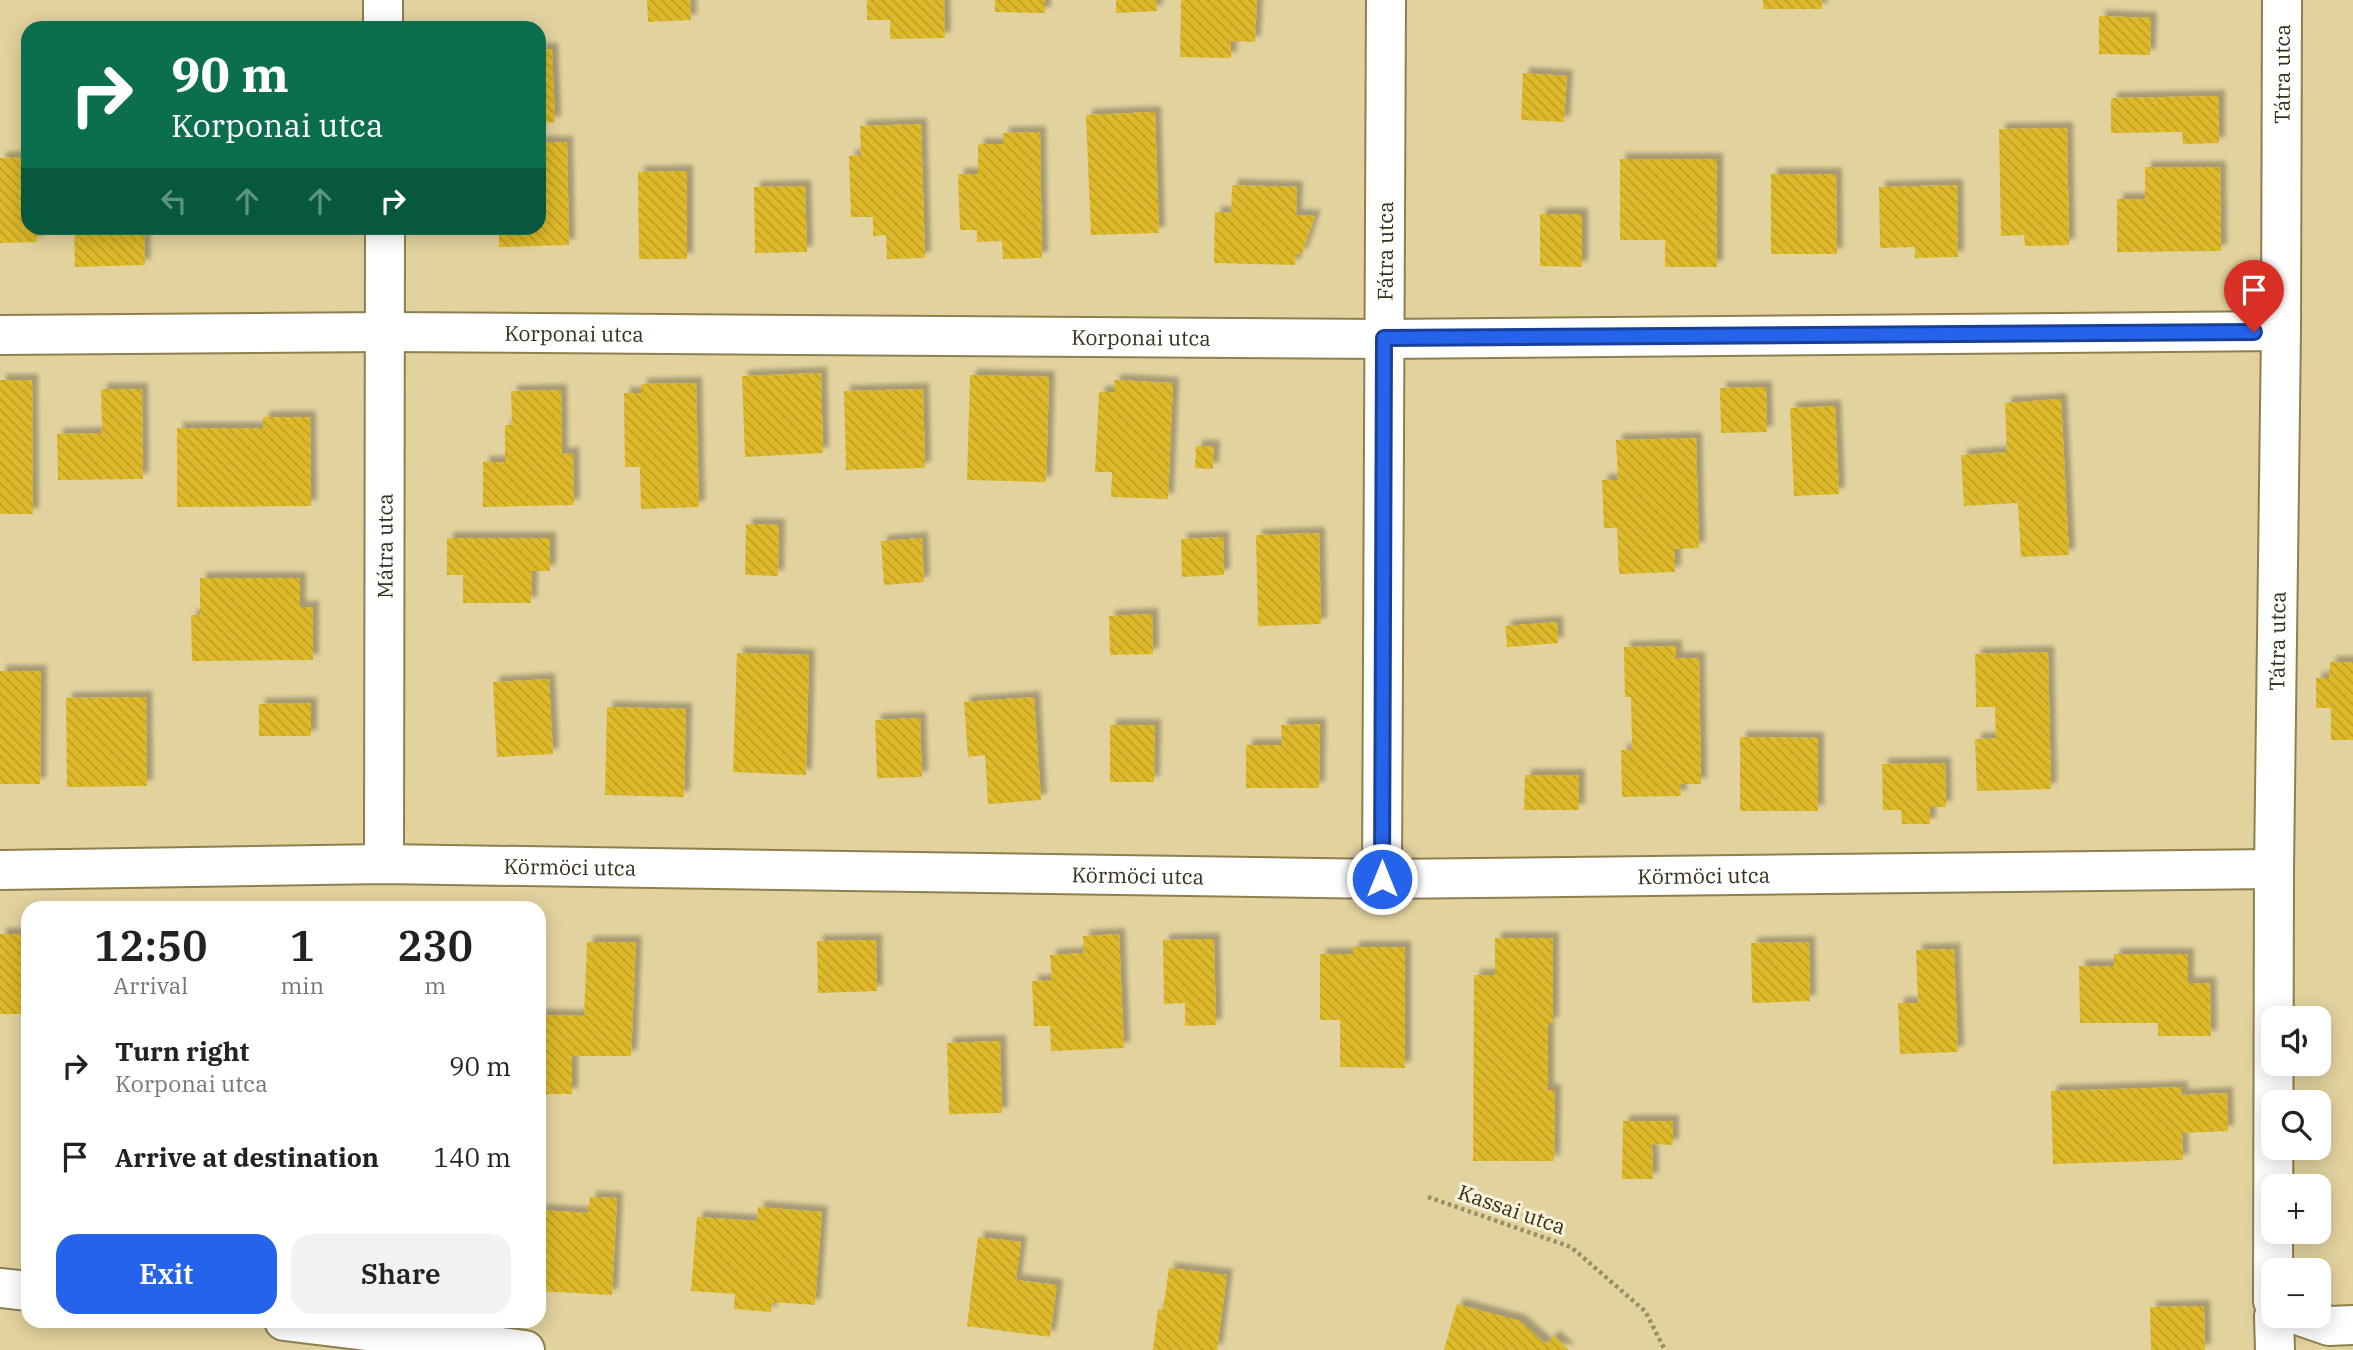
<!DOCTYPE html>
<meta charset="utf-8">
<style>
body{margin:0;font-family:"IBM Plex Serif",serif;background:#f2f2f2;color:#222;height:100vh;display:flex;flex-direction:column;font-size:26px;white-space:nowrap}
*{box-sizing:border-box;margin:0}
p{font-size:23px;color:#767676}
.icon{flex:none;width:38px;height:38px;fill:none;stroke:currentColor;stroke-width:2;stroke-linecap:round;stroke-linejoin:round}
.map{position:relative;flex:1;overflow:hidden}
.drawer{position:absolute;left:21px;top:901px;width:525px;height:427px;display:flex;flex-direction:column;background:#fff;border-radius:21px;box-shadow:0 4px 18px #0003}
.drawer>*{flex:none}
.banner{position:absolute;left:21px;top:21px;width:525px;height:214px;border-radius:21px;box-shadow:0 4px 18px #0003;background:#0b6e4f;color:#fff;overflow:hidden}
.tools{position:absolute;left:2261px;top:1006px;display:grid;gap:14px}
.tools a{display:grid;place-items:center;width:70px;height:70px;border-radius:14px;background:#fff;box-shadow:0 4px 18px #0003;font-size:35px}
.pin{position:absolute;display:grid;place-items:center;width:60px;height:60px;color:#fff;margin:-72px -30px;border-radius:50% 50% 50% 0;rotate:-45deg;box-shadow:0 0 7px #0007}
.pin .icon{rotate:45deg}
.me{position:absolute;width:77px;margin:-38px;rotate:0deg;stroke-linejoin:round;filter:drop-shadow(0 0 5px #0008)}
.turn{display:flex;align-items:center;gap:24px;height:147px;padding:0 35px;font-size:32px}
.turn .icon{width:91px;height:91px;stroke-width:2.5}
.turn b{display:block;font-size:49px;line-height:60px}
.lanes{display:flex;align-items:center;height:66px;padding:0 35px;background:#0003;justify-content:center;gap:35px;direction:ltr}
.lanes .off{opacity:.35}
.eta{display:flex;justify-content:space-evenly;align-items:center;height:119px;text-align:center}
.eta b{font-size:42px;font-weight:600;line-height:49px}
.cta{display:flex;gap:14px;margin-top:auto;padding:14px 35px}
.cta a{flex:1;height:80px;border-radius:21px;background:#2563eb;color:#fff;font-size:28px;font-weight:600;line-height:80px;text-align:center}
.cta a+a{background:#f2f2f2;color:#222}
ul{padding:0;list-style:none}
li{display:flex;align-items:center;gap:21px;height:91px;padding:0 35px}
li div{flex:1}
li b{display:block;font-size:26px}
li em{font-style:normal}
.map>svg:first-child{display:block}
</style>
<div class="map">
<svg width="2353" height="1350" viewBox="0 0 2353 1350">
<defs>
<pattern id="building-back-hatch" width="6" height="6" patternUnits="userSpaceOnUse" patternTransform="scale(1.75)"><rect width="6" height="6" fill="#deb92b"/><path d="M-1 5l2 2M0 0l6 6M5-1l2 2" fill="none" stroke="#bf9f26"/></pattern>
<filter id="shadow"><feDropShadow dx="6" dy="-6" stdDeviation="2" flood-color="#0004"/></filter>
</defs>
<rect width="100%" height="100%" fill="#e2d29e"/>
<path fill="url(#building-back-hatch)" filter="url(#shadow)" d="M647,0H690L691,20L648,22Z
M867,0H944L945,38L890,39V20H867Z
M995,0H1045V13L995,12Z
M1116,0H1156L1157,11L1116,13Z
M1181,0H1257L1255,42L1231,41V58L1180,57Z
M1763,0H1822V9H1763Z
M2099,16L2151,18L2150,55L2099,54Z
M539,49H552L555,122L539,123Z
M1523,73L1567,76L1564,122L1521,120Z
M2219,96V143L2183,144L2182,132L2111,133V98Z
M1155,112L1159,233L1091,235L1086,115Z
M921,124L925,258L887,259L886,235L873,236V217H851L849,156L861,155L860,126Z
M2067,128L2069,245L2025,246L2024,235L2001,236L1999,129Z
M1040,132L1042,258L1003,259L1002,241L977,242V230H960L958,174H978V144H1003V133Z
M539,142H567L569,245L499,247V228H539Z
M28,157V228H37V242L0,243V158Z
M1620,159H1717V267H1665V240H1620Z
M2145,167H2220L2221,251L2117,252V199H2145Z
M687,171V259H639L638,172Z
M1771,174H1836L1837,254H1771Z
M1232,185L1297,187L1296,215L1315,216L1302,254H1296L1295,265L1214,263L1215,212L1231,213Z
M1957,185L1958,257L1915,258V247L1880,248L1879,187Z
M805,186L807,252L755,253L754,187Z
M1540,214H1582V267L1540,266Z
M74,228H144L145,265L75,267Z
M246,228H292L293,233L246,234Z
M821,373L823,453L745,457L742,376Z
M970,375L1049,377L1046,482L967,480Z
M0,380H32L33,514H0Z
M1114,380L1173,383L1168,499L1111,497L1112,472H1095L1099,392H1114Z
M696,383L699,507L641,509L640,467H625L624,393H641V384Z
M1766,387L1767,432L1721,433L1720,388Z
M101,389H142L143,479L58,480L57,434L102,433Z
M923,389L925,468L846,470L844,391Z
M561,390L562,454L573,453L574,505L483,507V462H505V425H512L511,391Z
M2061,399L2069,555L2021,557L2018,503L1964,506L1961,455L2007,452L2005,403Z
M1835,406L1839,494L1794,496L1790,408Z
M263,417H310L311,506L177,507V428H263Z
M1696,438L1699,548L1675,549V572L1619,574L1617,528H1604L1602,480H1618L1616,440Z
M1196,446H1214L1213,469L1195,468Z
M746,524L779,525L778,576L745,575Z
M1319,533L1321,624L1258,626L1256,535Z
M1223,537L1224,575L1182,577L1181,539Z
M447,538H550V571H532L531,603H463V575H447Z
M922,538L924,582L884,585L881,541Z
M200,578H300V607H313V660L192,661L191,615H200Z
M1152,614L1153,654L1110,655L1109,616Z
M1557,622L1558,643L1507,647L1505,626Z
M1676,646V658H1699L1701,784H1680L1681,796L1622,797L1621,750H1632L1631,697H1625L1624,647Z
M2048,652L2051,789L1977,791L1975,739L1996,738L1995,707H1976L1975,654Z
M737,653L809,655L806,775L733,772Z
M2330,662H2353V740H2331V708H2316V678H2329Z
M0,671H41L40,784H0Z
M549,679L553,754L497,757L493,682Z
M146,697L147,786L67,787L66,698Z
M1034,697L1041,800L988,804L985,755L968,757L964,702Z
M311,703V736H259V704Z
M607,707L686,709L684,797L605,795Z
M920,718L922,777L877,778L875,720Z
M1320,724L1319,788H1246V745H1282L1281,725Z
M1110,725H1155L1154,782H1110Z
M1740,737L1818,738V811H1740Z
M1945,763L1946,807H1930V824H1902L1901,810H1883L1882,764Z
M1525,775H1579V810H1524Z
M0,934H28V1014H0Z
M1119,934L1124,1048L1051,1051L1050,1026H1034L1032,981L1052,980L1050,955L1084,953L1083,936Z
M1495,938H1553V1023H1548V1090H1555L1554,1161H1473L1474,975H1495Z
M1214,939L1216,1025L1185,1026V1003L1164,1004L1163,940Z
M876,940L877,991L818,993L817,941Z
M587,942H636L631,1056H572V1094H539V1015L584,1016Z
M1809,942L1810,1001L1752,1003L1751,943Z
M1353,947H1405V1068L1340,1067V1020H1320V954H1353Z
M1954,949L1958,1052L1900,1054L1898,1003H1918L1916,950Z
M2114,954H2188V983H2210L2211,1036H2158V1023H2080L2079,966H2114Z
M1000,1041L1002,1113L949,1114L947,1043Z
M2182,1087V1095L2227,1093L2228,1131L2182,1133L2183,1160L2053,1164L2051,1091Z
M1623,1121H1673V1145L1652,1144L1653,1179H1622Z
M590,1197L617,1198L612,1295L539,1291V1210L588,1213Z
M758,1207L822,1212L815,1305L772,1302L771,1312L734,1309L735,1294L691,1291L697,1217L757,1221Z
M978,1237L1021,1242L1016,1280L1057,1285L1050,1337L967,1326Z
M1169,1268L1227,1275L1217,1350H1153L1158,1309L1163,1310Z
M1457,1304L1520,1321L1546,1344L1554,1336L1569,1350H1444Z
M2204,1306L2205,1350H2151L2150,1307Z"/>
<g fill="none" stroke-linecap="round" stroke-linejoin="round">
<defs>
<g id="minor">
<path d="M383,0V28"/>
<path id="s1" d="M0,335L386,332L1384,339L2281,331"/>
<path id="s2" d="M384,864L385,228"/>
<path id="s3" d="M0,870L384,864L1382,879L2274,869"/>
<path id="s4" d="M1382,879L1386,0"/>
<path d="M0,1288L28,1291"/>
<path id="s5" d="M2273,1301L2274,869L2281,331L2282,0"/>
<path d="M2274,1316L2275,1350"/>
<path d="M2300,1316L2329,1326L2353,1325"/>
<path d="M284,1321L525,1350"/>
</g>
</defs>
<use href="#minor" stroke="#8e7f4e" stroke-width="42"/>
<path stroke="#9a8e67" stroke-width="4.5" stroke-dasharray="3.5 3.5" stroke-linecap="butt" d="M1428,1197L1571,1247L1645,1311L1665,1350"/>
<use href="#minor" stroke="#fff" stroke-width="38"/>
</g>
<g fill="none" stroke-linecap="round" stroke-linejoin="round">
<defs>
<path id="route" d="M1382,879L1384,338L2254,332"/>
</defs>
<use href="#route" stroke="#184099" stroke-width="18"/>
<use href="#route" stroke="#2563eb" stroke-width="12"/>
</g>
<g text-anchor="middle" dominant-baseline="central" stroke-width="6" stroke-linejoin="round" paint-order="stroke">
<g font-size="21" fill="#37301c" stroke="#fbf3da">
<text stroke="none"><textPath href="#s5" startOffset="1227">Tátra utca</textPath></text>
<text stroke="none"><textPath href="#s4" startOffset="628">Fátra utca</textPath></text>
<text stroke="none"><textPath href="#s1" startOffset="574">Korponai utca</textPath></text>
<text stroke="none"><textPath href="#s1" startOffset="1141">Korponai utca</textPath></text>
<text stroke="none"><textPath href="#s2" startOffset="318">Mátra utca</textPath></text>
<text stroke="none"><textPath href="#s5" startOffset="660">Tátra utca</textPath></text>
<text stroke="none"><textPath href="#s3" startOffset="570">Körmöci utca</textPath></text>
<text stroke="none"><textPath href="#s3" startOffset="1138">Körmöci utca</textPath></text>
<text stroke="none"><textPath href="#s3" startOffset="1704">Körmöci utca</textPath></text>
<text transform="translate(1512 1209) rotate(19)">Kassai utca</text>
</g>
</g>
</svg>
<div class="tools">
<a><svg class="icon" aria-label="sound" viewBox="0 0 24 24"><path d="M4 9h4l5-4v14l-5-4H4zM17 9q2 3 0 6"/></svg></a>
<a><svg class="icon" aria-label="search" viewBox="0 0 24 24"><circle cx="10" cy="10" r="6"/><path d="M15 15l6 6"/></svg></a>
<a>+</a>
<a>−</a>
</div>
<div class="pin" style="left:2254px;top:332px;background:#d93025"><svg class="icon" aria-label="arrive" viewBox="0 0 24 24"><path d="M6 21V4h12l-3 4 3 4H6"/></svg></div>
<svg class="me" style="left:1382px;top:879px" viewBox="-20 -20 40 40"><circle r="17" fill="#2563eb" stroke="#fff" stroke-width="3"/><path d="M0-11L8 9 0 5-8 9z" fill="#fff"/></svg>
<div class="banner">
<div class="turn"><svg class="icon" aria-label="right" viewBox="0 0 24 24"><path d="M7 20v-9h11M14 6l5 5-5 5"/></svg><div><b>90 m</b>Korponai utca</div></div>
<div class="lanes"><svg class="icon off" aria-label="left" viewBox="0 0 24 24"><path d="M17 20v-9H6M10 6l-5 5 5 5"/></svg><svg class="icon off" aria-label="ahead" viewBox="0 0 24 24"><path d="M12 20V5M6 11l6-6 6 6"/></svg><svg class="icon off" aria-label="ahead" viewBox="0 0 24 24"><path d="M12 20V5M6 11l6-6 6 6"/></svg><svg class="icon" aria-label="right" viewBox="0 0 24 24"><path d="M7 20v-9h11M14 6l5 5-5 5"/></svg></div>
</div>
<section class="drawer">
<div class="eta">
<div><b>12:50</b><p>Arrival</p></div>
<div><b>1</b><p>min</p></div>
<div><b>230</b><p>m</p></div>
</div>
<ul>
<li><svg class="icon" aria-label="right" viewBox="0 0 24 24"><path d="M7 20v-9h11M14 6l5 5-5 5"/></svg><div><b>Turn right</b><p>Korponai utca</p></div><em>90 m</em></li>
<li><svg class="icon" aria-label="arrive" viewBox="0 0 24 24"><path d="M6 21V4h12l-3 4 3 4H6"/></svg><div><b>Arrive at destination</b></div><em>140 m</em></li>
</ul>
<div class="cta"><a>Exit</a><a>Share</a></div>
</section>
</div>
